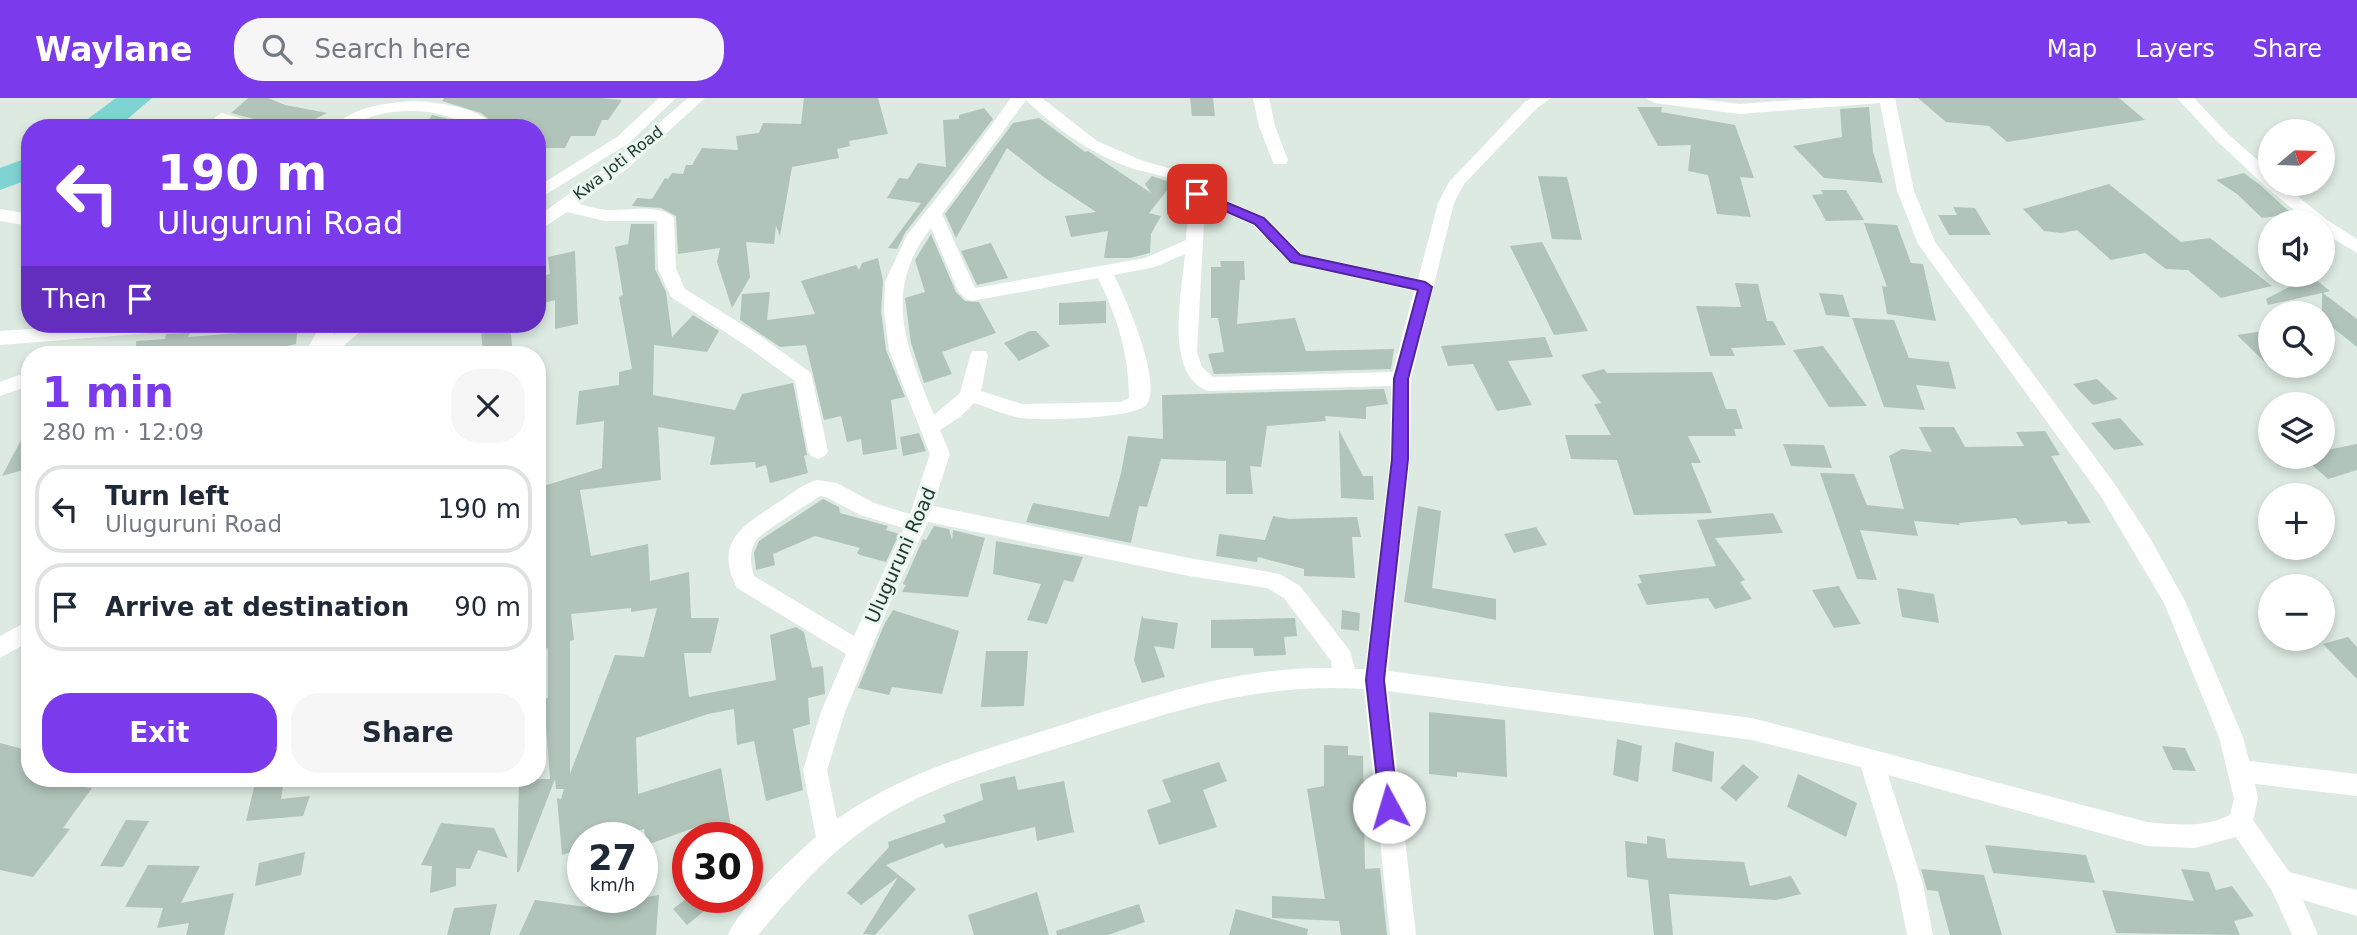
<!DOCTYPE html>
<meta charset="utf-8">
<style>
body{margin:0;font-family:"DejaVu Sans",sans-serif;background:#f6f6f7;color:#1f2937;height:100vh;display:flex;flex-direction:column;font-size:26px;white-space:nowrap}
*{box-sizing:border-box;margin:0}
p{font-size:23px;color:#747a83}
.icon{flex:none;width:38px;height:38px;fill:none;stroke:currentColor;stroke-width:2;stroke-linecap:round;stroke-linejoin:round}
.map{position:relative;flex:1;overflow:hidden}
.details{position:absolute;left:21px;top:248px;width:525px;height:441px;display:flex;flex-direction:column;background:#fff;border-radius:28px;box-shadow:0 4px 10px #0003}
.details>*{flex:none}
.hud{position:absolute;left:21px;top:21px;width:525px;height:214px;border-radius:28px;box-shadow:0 4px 10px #0003;background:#7c3aed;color:#fff;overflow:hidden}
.needle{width:46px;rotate:71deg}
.controls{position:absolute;left:2258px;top:21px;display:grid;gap:14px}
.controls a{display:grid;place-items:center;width:77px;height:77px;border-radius:50%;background:#fff;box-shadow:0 4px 10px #0003;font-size:35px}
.speed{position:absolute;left:567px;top:724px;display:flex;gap:14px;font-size:35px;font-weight:700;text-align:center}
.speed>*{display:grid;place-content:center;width:91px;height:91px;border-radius:50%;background:#fff;box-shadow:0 4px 10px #0003;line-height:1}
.speed small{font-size:18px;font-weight:400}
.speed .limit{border:10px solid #d22;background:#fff;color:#111}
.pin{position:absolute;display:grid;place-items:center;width:60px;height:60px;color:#fff;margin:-30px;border-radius:14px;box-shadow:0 4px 10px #0006}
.me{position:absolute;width:77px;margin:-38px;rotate:354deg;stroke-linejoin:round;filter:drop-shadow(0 0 5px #0008)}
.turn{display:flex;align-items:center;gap:24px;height:147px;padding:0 21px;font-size:32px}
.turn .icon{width:91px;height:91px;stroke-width:2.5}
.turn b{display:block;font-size:49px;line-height:60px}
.then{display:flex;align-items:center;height:66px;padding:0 21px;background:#0003;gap:14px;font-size:26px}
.round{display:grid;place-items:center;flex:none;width:74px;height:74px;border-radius:28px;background:#f6f6f7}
.headline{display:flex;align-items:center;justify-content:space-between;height:119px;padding:0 21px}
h1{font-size:42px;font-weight:700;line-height:52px;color:#7c3aed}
.primary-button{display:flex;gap:14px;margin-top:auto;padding:14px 21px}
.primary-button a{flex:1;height:80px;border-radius:28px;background:#7c3aed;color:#fff;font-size:28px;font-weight:700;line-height:80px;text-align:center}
.primary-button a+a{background:#f6f6f7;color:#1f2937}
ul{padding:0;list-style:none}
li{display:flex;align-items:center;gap:21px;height:88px;margin:0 14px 10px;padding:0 7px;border:4px solid #e0e1e3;border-radius:28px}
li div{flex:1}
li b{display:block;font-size:26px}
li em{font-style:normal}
header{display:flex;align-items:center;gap:42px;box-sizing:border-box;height:98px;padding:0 35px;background:#7c3aed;color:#fff}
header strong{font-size:33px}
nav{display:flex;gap:38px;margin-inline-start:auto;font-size:24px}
.search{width:490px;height:63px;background:#f6f6f7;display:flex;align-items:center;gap:18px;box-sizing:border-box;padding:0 24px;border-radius:28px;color:#747a83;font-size:26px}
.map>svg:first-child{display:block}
</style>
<header>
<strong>Waylane</strong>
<div class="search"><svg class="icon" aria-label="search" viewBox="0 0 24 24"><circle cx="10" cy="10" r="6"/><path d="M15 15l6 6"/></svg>Search here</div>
<nav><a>Map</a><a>Layers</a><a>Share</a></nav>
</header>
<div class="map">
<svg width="2357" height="837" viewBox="0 0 2357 837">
<rect width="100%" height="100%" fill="#dceae1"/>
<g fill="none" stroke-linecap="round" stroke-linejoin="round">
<path fill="#7fd4d3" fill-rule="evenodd" d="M116,0H152L117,30H80L85,23Z
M30,59V81L0,92V70Z"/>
</g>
<path fill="#b1c4ba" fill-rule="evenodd" d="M248,0H268L285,7L327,15L297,30H268L265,24L231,15Z
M444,0H601L622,2L608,22H602L595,38H571L565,50H537V30H500L481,15L442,3Z
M804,0H878L888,36L849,43L850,48L837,51L839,60L792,69L780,138L776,128L774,146L746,144L750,179L732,210L717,164L720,150L678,156L676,118L661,110L632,108L637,100L652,101L665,80L668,81L672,75L683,76L686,67H692L702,50L738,52L736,38L759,35L763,25L801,26Z
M1190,0H1213L1215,18H1192Z
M1918,0H2119L2145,22L2007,44L1989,28L1946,24Z
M1637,9H1662L1661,14L1735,27L1754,80L1740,79L1751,119L1717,116L1708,77L1688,73L1691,47L1658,48Z
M1869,9L1873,54L1883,85L1824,80L1793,48L1842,39L1840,11Z
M984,10L993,21L905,135L897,151L888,150L921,105L887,100L899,80L908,81L918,65L946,69L943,22L959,21V17Z
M432,17L445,20L475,30H423Z
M1039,20L1085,54L1088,53L1151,95L1145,86L1152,78L1173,85L1149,115L1161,118L1151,136L1150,155L1130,160H1104L1108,133L1071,139L1065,118L1096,114L1045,80L1007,50L956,140L945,116L1013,25Z
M2244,75L2260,87L2292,116L2262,120L2237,96L2216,82Z
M1538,78L1567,79L1582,142L1552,141Z
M2109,86L2181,144L2210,140L2272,188L2221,200L2188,172L2166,171L2145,155L2111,162L2077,132L2061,135L2044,133L2023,111Z
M1821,92H1846L1864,122L1826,123L1812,97L1823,96Z
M1953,109L1975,110L1991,137H1949L1938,117H1957Z
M1864,125L1897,127L1911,165L1923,166L1936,223L1887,216L1882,188L1887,189Z
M631,126H654L655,171L666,194L672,239L693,217L719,233L707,254L654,247L653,297L735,312L742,296L793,285L807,357L804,358L808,375L770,385L766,367L756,370L755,364L710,367L715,339L658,329L661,382L580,392L591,458L648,446L650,483L689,474L691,520H719L711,555H684L689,599L776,582L770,537L796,529L804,534L812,570L823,568L825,596L808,600L810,626L793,631L803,692L766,703L754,643L737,647L734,611L708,616L636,640L638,696L721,670L731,729L701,739L699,728L647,747L644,731L615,740H583V750L562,757L557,700L561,701L564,691H556L555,681L519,774H517L519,681H550L544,601L548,600V550L537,553V390L602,370L604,323L576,327L579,293L619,287V274L632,271L619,199L623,197L615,149L628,146ZM631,510V514L657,510L644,559L615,557L570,676V543L574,542L571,516Z
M931,136L956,194L965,203L979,204L996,235L942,254L952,276L924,285L911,245L905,200L925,194L915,162Z
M1542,144L1588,233L1554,237L1510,148Z
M991,145L1008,180L977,187L961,153Z
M575,153L578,226L555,231V202L544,205L545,177L550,176L548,159Z
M878,160L883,183L881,213L886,252L905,299L891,302L897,351L863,357L861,341L847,344L841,318L824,322L806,247L780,249L740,222L742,196L770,194L767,222L815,216L801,183L856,167L859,172L862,165Z
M1220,163H1244L1245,182H1240L1237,226L1295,220L1306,253L1394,251L1391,271L1214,276L1208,256L1224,254L1218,220H1211V169H1221Z
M2311,178L2330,193L2323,195L2357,221V249L2322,221V195L2268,207L2266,201Z
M1735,185L1758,186L1767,223H1773L1786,247L1731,250L1735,258H1710L1696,208L1741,209Z
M1819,195L1843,197L1850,219L1826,217Z
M1106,203V225L1059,227V205Z
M1852,220L1894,222L1909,260L1949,264L1956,291L1916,287L1925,312L1884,309Z
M268,226H298L296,246L246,257H137L136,243L165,241L166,236L190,235L188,239L267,233Z
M510,226L513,257H483L481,232Z
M2270,232V269L2237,237Z
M1030,233H1036L1050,248L1019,263L1004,245Z
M1545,239L1553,259L1508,263L1532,307L1497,313L1473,266L1448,268L1441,248Z
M1823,248L1867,308L1829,309L1793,252Z
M1604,271L1607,275L1712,274L1726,311H1736L1743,331H1734L1736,338H1688L1701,365H1691L1712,415L1634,417L1617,362L1571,361L1565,337H1611L1594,306L1601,305L1581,277Z
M2097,281L2118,301L2093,307L2073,286Z
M1384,291L1388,306L1366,309V321L1325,318L1326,323L1267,328L1261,369L1250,368L1253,396H1226V363L1161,361L1147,409L1139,408L1131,445L1026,424L1033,405L1109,419L1121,375L1128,338L1163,341L1162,297Z
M2120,320L2144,347L2114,352L2091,325Z
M30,325V370L2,378Z
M1919,329H1954L1965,349L2024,348L2016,334L2045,333L2060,357L2051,358L2091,425L2068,426L2066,423L2021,427L2016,420L1959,425L1960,427L1914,423L1918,438L1860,432L1877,482L1857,481L1820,375L1854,376L1867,407L1904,411L1889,358L1902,351L1932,354Z
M1339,332L1363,378H1373L1374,402L1341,400Z
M919,335L926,353L903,358L900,339Z
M1783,346L1824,347L1832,370L1791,368Z
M2357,346V372L2328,381L2311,366L2318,364L2312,359H2322V353Z
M823,401L839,409L840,415L888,428L886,432L899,436L886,464L860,457L857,455L860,450L815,438L773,456L775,467L756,472L754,455L759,443Z
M1418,408L1441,413L1432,490L1496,501V522L1404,504Z
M1773,415L1783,435L1715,440L1745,482L1740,484L1752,501L1715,511L1708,500L1647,507L1637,486L1642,485L1638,477L1716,468L1697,422Z
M1273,418L1289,421L1357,419L1361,439H1352L1355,480L1304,478V471L1258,459L1257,464L1216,458L1219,436L1265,442Z
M934,428L949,431L952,442L953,432L985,440L968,499L902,494L906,487L903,486L923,441L926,442Z
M1536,429L1547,447L1514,455L1504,436Z
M996,443L1083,459L1073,484L1064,482L1047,526L1027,522L1041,486L993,476Z
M1839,488L1842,494L1861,526L1834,530L1812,492Z
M1897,490L1934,496L1939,525L1902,519Z
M893,512L959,533L942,596L892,589L889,597L858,590L884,527Z
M1342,512L1360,515L1359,533L1341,531Z
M1142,517L1143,520L1178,525L1174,551L1154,548L1165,579L1142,585L1134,562Z
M1295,520L1297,538L1284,539L1286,557L1254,558L1253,550H1211V522Z
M2348,539L2357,549V581L2323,546Z
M986,553H1028L1024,608L981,609Z
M1429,614L1505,622L1507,679L1457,674V679L1429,676Z
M1617,641L1642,648L1638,684L1613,677Z
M1675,644L1714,654L1712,684L1672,673Z
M0,645L30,653V681H59L56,686L92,690L63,730L70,731L33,779L0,772Z
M1324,647L1348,648V657L1363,658L1365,771L1380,770L1387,837H1341L1339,823L1272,820V798L1325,801L1307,691L1324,688Z
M2162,648L2185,650L2196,673L2173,672Z
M1219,664L1227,683L1203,692L1217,729L1159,747L1147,712L1171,704L1162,682Z
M1743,666L1759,679L1736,703L1720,690Z
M1798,676L1857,705L1846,739L1787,709Z
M1015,678L1018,692L1064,683L1074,734L1037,743L1035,729L945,750L943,745L886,767L916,791L875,837L863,836L898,779L861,807L847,795L889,749L888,744L946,724L943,717L983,702L980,686Z
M256,681H284L281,701L310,698L303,718L246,723Z
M126,722L149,723L123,769L100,768Z
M441,725L494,730L508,760L478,752L470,771L456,770V788L430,795L432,768L421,767Z
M1647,738L1665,741L1667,760L1744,764L1750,788L1791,778L1801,796L1776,802L1669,796L1673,837H1654L1648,782L1627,779L1625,743L1647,746Z
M1985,747L2086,757L2095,785L1993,775Z
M305,754L301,777L255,788L259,765Z
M148,767L200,768L181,805L234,795L224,837H186L189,825L157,830L163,810L125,809Z
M1921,771L1984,777L2002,837H1950L1938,793L1927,792Z
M2181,771L2209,774L2216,792L2232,788L2254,818L2234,823L2240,837L2116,835L2102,792L2194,803Z
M1037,794L1049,837H974L968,817Z
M659,797L656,837H519L535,802L586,809Z
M687,800H720L687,827L673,811Z
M497,806L490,837H447L454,810Z
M1139,806L1145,824L1108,837H1057L1056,833Z
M1236,811L1308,831L1307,837H1229Z"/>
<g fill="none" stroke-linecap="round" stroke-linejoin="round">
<path fill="#fff" fill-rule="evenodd" d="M659,0H676L629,45L537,102V89L617,39Z
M688,0H705L628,70L579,106C588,108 597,111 607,112C625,113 661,105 674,120L676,171L685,191L759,237L811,275L828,353L825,358L818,361L811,358L808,353L795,283L745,247L671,199L658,171L657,123H605L567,114L537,134V119L616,62Z
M1011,0H1042L1097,43L1143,63L1183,74L1195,81L1203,92L1265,119L1302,156L1418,181L1438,105L1449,84L1525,4L1532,0H1551L1537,10L1464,86L1454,105L1411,281L1410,361L1388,573L1752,620L2147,724C2175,727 2204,730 2230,717L2234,701L2219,639L2164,505L2100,397L1918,146L1897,93L1880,5L1740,16L1654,5L1646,0H1691L1740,6L1821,0H1895L1914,93L1935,144L2114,385L2150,440L2185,503L2243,639L2249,663L2357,676V698L2255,686L2258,701L2253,722L2289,774L2357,792V818L2303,802L2318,837H2292L2272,793L2236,739L2195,750L2147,748L1888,677L1923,786L1933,837H1907L1897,786L1861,669L1752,642L1388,593L1416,837H1390L1364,591C1250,584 1165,616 1058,650C994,670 929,688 872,726C827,756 793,796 758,837H728C740,808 791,761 816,739L803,672L821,614L846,556L737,490C713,443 744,427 779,404C791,396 803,386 817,382L837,385L874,405L910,416L930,356L889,252L884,213L885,184L907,137L955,77ZM1026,2C1056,31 1094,58 1134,71C1149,76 1179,78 1187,94C1192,105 1186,130 1186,142L1145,160L975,190L942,116ZM1205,106L1253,127L1290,165L1414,193L1393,274L1213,279L1202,269L1197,254ZM931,130L958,193L966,201L972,203L1098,180C1117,218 1129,257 1129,300L1121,304L1022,306L981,293L988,258L986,253H972L970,258L960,295L934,317C907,251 881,193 931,130ZM1185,156C1182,193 1163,279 1209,293L1391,288L1390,361L1365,571H1355L1350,553L1300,488L1280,476L1189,460L933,408L950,356L940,332L960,319L974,305C989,310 1005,317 1020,320C1039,323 1138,321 1147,306C1162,282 1126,201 1114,177L1155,169ZM820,398L826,399L860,417L904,430L854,538L754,478C751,468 749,457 754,446C758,435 808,407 820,398ZM928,424L1189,478L1267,490L1284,500L1331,563L1332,570C1238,568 1150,599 1062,627C984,652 905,673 837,721L827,672L845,614L890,505Z
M1253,0H1269L1275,28L1288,62L1286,66H1274L1272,62L1259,28Z
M2177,0H2194L2228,36L2270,73V86H2283L2327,122L2357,141V155L2322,134V124H2309L2267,90L2216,42Z
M414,3C441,5 477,8 497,30C467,30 446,12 412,13C400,13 386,14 374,18C357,24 352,30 333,30C353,8 386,5 414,3Z
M222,15L264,27L266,30C249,30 227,32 214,20Z
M0,111L30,116V128L0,123Z
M105,226H198L196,231L189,232L0,247V233Z
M321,226H339L333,237L349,226H370L332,257H306L305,255Z
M19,277H30V291H20L0,298V284Z
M30,522V543L0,560V538Z"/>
</g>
<path fill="#7c3aed" stroke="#51269a" stroke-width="2" d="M1197,92L1264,120L1300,157L1425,184L1432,189L1408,281V361L1384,582L1398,709L1396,715L1389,718L1382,715L1380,709L1366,582L1392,361L1394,281L1418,192L1291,164L1255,126L1193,99V93Z"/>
<g text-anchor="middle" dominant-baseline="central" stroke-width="6" stroke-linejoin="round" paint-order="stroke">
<g font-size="16" fill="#1d392d" stroke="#ecf6f0">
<text transform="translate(618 65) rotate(-38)">Kwa Joti Road</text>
</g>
<g font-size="19" fill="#1d392d" stroke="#ecf6f0">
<text transform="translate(900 457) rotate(-66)">Uluguruni Road</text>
</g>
</g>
</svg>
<div class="controls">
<a><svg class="needle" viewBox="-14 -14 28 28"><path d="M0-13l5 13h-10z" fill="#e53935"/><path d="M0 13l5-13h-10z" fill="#747a83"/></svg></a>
<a><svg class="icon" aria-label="sound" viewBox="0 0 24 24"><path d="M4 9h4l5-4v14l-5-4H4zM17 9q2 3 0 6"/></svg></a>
<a><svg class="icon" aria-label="search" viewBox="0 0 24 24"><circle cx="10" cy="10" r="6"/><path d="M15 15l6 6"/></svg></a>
<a><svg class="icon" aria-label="layers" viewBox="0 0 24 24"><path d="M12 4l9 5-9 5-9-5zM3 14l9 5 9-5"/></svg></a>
<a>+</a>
<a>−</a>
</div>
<div class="speed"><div>27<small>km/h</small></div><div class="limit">30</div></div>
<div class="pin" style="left:1197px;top:96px;background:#d93025"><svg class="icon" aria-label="arrive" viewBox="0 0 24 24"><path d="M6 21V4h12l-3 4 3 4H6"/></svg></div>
<svg class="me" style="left:1389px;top:709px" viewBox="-20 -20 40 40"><circle r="19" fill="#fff"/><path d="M0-13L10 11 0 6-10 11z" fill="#7c3aed"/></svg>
<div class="hud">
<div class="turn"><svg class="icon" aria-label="left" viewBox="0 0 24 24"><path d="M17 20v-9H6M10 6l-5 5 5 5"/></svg><div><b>190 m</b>Uluguruni Road</div></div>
<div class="then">Then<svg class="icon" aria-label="arrive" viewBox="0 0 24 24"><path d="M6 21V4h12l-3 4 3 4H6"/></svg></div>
</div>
<section class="details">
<div class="headline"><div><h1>1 min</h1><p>280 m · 12:09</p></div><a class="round"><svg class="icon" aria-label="close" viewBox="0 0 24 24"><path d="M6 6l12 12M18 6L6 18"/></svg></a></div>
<ul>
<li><svg class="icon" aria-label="left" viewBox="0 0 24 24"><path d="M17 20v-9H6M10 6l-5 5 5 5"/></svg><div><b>Turn left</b><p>Uluguruni Road</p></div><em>190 m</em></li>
<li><svg class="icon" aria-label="arrive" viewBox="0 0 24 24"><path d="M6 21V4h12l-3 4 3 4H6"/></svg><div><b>Arrive at destination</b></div><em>90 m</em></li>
</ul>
<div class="primary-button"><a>Exit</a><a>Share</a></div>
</section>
</div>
